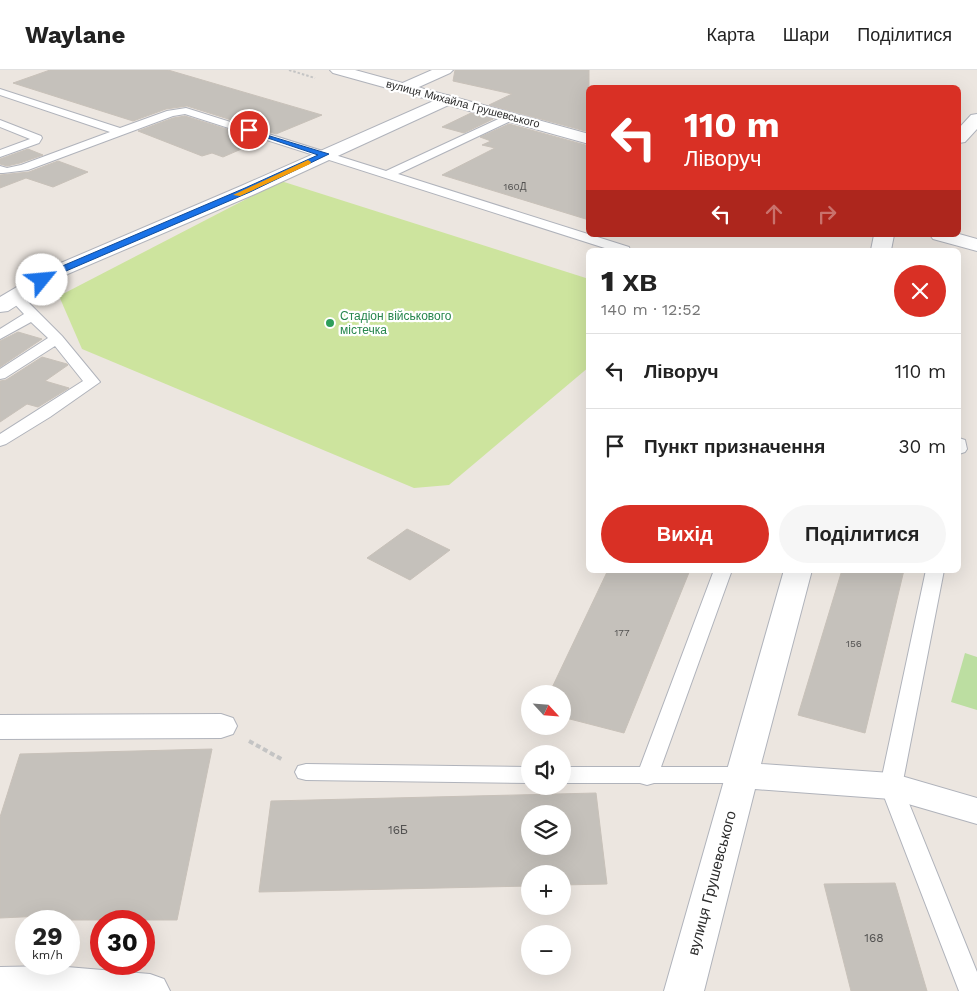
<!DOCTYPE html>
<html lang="uk">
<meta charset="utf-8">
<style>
body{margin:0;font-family:"Work Sans",sans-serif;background:#f6f6f6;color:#222;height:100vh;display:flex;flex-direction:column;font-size:19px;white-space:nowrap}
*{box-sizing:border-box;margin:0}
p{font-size:16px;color:#767676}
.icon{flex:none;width:28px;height:28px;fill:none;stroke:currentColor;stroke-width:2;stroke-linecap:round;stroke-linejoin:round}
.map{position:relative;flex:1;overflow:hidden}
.panel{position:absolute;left:586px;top:178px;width:375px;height:325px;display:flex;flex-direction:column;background:#fff;border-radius:8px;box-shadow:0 5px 20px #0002}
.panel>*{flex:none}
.guide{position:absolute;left:586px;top:15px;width:375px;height:152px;border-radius:8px;box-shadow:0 5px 20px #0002;background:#d93025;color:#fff;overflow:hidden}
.needle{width:32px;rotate:116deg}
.buttons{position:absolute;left:521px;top:615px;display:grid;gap:10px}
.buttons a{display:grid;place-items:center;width:50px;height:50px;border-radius:50%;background:#fff;box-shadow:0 5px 20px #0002;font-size:25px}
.speed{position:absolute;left:15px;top:840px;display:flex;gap:10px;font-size:25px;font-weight:700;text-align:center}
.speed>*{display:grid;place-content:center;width:65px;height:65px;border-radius:50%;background:#fff;box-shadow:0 5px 20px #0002;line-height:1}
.speed small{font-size:12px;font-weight:400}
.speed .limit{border:8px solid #d22;background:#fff;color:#111}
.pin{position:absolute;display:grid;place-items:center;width:42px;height:42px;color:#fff;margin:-21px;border:2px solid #fff;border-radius:50%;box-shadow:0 1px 5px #0007}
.me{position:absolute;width:55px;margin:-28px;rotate:62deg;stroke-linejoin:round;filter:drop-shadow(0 0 4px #0008)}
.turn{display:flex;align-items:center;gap:18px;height:105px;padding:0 15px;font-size:22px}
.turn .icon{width:65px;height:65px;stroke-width:2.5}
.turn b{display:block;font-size:35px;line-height:42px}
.lanes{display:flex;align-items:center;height:48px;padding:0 15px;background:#0003;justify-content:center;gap:25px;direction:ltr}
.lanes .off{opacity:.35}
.round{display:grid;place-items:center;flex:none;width:52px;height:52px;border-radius:26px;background:#f6f6f6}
.head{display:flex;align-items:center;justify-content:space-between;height:85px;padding:0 15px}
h1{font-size:30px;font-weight:800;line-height:38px}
.action{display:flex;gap:10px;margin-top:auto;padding:10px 15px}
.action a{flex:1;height:58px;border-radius:30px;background:#d93025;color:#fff;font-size:20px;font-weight:800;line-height:58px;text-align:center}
.action a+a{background:#f6f6f6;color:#222}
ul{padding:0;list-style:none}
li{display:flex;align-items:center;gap:15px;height:75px;padding:0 15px;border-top:1px solid #e0e0e0}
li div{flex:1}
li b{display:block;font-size:19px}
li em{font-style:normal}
header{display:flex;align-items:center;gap:30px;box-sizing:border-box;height:70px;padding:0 25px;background:#fff;border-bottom:1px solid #e0e0e0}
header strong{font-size:24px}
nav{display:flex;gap:28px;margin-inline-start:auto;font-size:18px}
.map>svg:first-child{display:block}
</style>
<header>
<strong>Waylane</strong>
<nav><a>Карта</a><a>Шари</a><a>Поділитися</a></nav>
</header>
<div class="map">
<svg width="977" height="921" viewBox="0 0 977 921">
<rect width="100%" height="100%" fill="#ece6e0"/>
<path fill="#bcdea1" d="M965,583L977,587V640L951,632Z"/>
<path fill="#cde49e" d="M281,111L589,209V297L449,415L414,418L82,279L59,226Z"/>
<path fill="#c5c1bb" stroke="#c8c1b9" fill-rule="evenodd" d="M50,0H168L322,45L276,64L187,36L166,39L133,51L13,13Z
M455,0H589V62L489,35L512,24L453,11Z
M471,43L493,49L464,63L442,57Z
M185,46L262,70L223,87L212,83L202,86L138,61L173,48Z
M509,54L589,76V150L442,105L495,78L482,75L491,71L480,67Z
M28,79L43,85L20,93L7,96L0,94V89Z
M58,91L88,102L53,117L26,108L0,118V105L29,102Z
M18,262L42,269L0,297V271Z
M42,287L67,294L68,295L45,311L69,318L38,337L27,334L0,352V311L6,310Z
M407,459L450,480L410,510L367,488Z
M608,500H690L624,663L562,647V624H549Z
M842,500H904L865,663L798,645Z
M212,679L177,850H63L64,845L0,848V747L20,684Z
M596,723L607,814L562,815V804H530V816L259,822L271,731ZM530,744H562V776H530Z
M895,813L927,921H851L824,814Z"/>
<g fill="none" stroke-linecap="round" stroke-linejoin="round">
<defs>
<path id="service" d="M0,19L120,58L167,41L186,38L386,101L507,45H515L516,47L515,49L398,104L629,177L630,180H611L185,44L173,46L28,100L3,103H0V96L7,98L21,95L110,62L0,25Z
M0,50L41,66L42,68L39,73L0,87V80L30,69L0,57Z
M16,224L21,225L62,266L100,312L50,347L6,374L0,376V364L83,311L55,276L5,308L0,309V299L48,268L31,252L0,269V259L24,244L9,228Z
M959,368L965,370L967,379L965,382L959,384Z
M714,500H732L661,697H741L749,699L752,705L749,711L741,713H654L647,715L640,713H562V697H640Z
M926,500H944L902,716L977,902V921H959L880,716Z
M306,694L530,697V713L306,710L298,708L295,702L298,696Z"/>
<path id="minor" d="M432,0H453L450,3L410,21H398L396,18L398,15Z
M447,25L453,27L455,30L453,33L255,124L63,206L8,241L0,242V227L49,198L241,116Z
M977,44V59L965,72L959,73V58L971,45Z
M874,165H894L891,180H871Z
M784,500H812L761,694L891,703L977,728V754L891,729L755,719L704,921H664Z
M221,644L233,648L237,656L233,664L221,668L0,669V645Z
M55,896L150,904L164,909L170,921H0V897Z"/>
<path id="secondary" d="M330,0H355L589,64V74L333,3Z
M959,164L977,169V181L933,169L930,165Z"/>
</defs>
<use href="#service" stroke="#b0b3bb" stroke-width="2"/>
<use href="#minor" stroke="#b0b3bb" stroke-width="2"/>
<use href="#secondary" stroke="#b0b3bb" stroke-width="2"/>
<path stroke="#c4c4c4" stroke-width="2" stroke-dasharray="2.5 2" stroke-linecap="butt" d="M289,0L315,8"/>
<path stroke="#c4c4c4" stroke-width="4" stroke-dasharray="5 3" stroke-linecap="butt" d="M249,671L283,690"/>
<use href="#service" fill="#fff" fill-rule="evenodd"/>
<use href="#minor" fill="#fff" fill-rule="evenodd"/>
<use href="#secondary" fill="#fff" fill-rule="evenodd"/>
</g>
<path fill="#1a73e8" stroke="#114b97" d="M247,59L329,84L250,122L59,204L45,211H39V208L53,200L245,118L318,85L247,61Z"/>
<path fill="#f59e0b" d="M308,90L311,92L310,94L240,126L233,125Z"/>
<circle fill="#2e9e5b" stroke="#fff" stroke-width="2" cx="330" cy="253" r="5"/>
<g text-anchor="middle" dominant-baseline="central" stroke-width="4.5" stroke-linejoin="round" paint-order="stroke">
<g font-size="10" fill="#525150">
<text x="515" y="116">160Д</text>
<text x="622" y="562">177</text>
<text x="854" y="573">156</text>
</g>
<g font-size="11" fill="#2c2c2c" stroke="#fff">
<text transform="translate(463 34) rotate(15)">вулиця Михайла Грушевського</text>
</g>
<g font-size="12" fill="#27864d" stroke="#fff" text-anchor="start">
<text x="340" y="246">Стадіон військового<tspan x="340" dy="14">містечка</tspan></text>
</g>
<g font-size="12" fill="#525150">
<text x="398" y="760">16Б</text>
<text x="874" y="868">168</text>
</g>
<g font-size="15" fill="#2c2c2c" stroke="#fff">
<text transform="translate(712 813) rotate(-75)">вулиця Грушевського</text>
</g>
</g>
</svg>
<div class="buttons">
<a><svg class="needle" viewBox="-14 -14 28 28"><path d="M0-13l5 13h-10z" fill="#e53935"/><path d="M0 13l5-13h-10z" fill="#767676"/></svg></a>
<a><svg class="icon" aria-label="sound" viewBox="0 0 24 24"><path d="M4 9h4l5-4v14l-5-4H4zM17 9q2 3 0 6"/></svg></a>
<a><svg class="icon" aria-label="layers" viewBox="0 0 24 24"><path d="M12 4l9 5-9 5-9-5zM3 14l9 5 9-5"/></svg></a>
<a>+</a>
<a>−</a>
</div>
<div class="speed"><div>29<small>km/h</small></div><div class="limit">30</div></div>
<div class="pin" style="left:249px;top:60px;background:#d93025"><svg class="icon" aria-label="arrive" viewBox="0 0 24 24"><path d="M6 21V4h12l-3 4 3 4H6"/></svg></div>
<svg class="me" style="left:42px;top:210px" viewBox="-20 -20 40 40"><circle r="19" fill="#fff"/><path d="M0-13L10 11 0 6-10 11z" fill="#1a73e8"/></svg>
<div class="guide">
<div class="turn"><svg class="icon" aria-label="left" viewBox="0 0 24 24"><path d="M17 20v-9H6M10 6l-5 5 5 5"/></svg><div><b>110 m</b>Ліворуч</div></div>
<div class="lanes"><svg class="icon" aria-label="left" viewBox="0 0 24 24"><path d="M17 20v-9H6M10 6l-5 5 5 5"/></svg><svg class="icon off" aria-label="ahead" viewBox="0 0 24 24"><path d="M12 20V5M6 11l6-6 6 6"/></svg><svg class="icon off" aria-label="right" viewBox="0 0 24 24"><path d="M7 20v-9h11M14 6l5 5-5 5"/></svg></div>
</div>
<section class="panel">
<div class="head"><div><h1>1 хв</h1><p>140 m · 12:52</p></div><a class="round" style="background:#d93025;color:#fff"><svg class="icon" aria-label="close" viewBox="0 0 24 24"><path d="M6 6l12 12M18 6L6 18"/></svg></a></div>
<ul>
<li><svg class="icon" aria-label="left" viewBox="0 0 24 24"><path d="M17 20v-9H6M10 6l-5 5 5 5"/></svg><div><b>Ліворуч</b></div><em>110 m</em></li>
<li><svg class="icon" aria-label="arrive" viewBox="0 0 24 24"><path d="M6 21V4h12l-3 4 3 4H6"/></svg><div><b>Пункт призначення</b></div><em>30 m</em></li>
</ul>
<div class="action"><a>Вихід</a><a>Поділитися</a></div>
</section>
</div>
